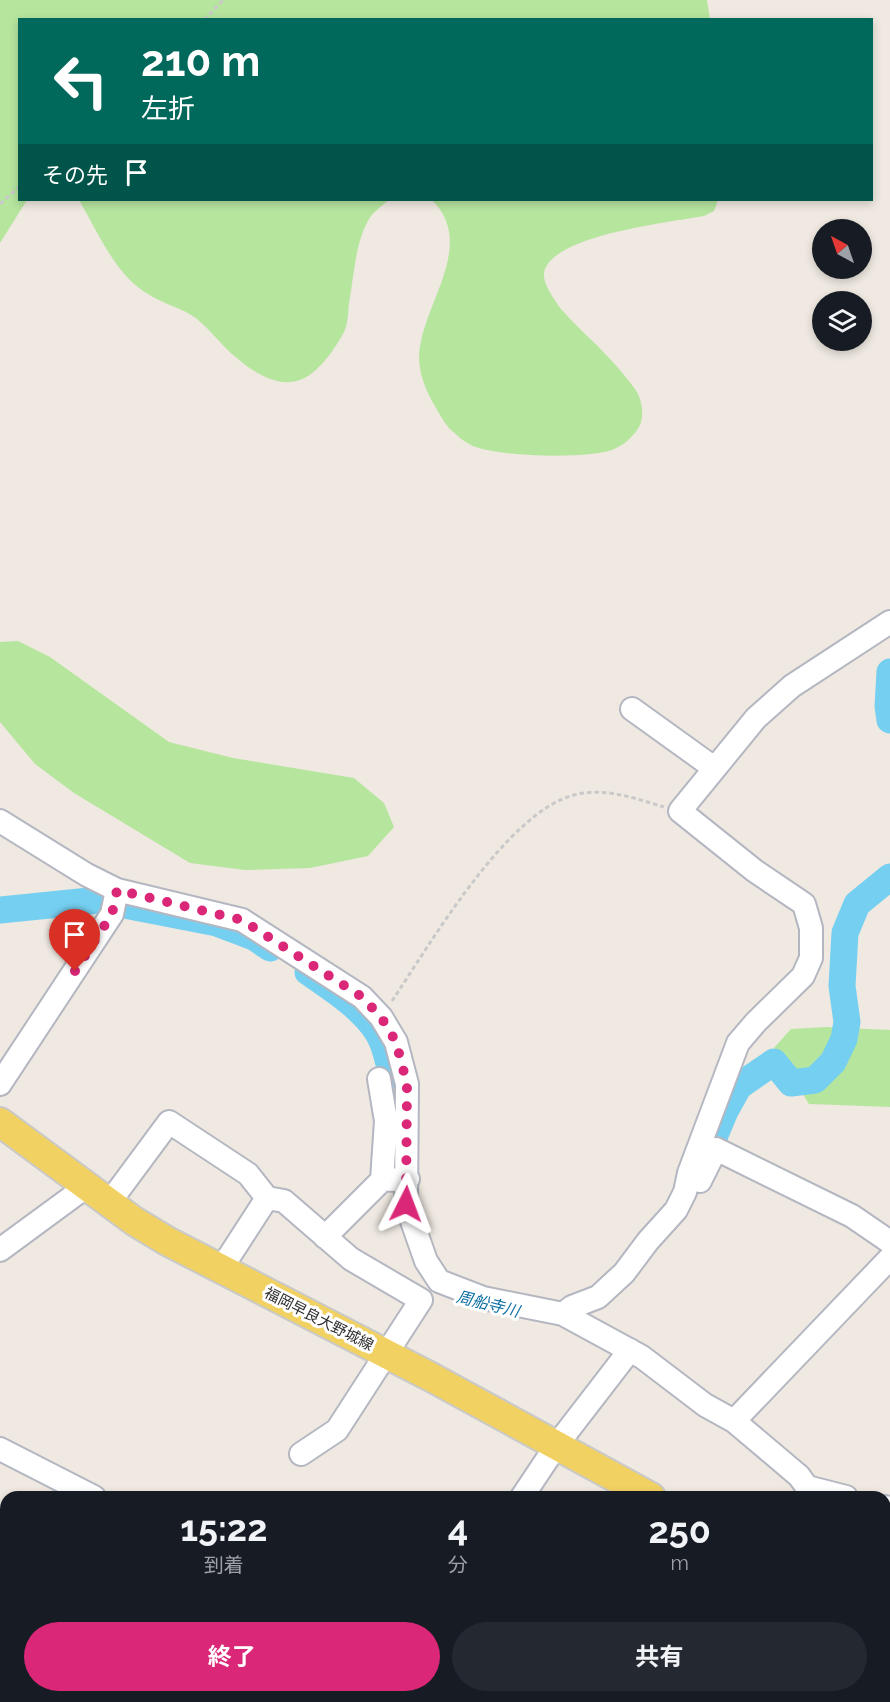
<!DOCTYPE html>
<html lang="ja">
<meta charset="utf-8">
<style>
body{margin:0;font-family:Raleway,"Noto Sans JP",sans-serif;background:#242831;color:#f1f3f6;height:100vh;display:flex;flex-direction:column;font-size:22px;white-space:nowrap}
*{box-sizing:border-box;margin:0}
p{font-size:20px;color:#9ea1a6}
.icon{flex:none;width:33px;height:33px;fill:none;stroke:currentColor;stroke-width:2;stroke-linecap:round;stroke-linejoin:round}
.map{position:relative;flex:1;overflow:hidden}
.sheet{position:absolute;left:0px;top:1491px;width:891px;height:212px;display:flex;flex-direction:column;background:#171b24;border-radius:18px 18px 0 0;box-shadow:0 3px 9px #0003}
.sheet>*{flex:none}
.guide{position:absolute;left:18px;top:18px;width:855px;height:183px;border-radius:0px;box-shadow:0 3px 9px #0003;background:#00695c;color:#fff;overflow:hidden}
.needle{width:39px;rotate:320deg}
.buttons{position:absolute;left:812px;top:219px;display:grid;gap:12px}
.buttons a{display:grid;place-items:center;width:60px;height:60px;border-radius:50%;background:#171b24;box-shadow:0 3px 9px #0003;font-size:30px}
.pin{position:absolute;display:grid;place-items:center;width:51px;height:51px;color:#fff;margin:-62px -26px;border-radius:50% 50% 50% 0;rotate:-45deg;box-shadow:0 0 6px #0007}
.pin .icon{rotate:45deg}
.me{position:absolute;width:66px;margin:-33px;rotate:3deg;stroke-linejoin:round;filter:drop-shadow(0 0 4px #0008)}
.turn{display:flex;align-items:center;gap:21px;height:126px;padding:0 24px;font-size:27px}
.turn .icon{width:78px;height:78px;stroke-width:2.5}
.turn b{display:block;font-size:42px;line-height:51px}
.then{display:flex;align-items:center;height:57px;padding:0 24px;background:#0003;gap:12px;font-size:22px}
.eta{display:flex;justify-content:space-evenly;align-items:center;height:102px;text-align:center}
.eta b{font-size:36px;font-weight:700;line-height:42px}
.cta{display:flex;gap:12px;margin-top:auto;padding:12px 24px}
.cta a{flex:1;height:69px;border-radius:36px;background:#db2777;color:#fff;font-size:24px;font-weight:700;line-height:69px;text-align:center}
.cta a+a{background:#242831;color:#f1f3f6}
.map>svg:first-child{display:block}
</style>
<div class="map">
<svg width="890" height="1702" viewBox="0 0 890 1702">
<rect width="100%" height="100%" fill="#efe9e1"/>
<path fill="#b6e59e" d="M0,0H707L710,19L20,20V200H27L0,243Z
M79,200H389C383,205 373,212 369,219C355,243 354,276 349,303C348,312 348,326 343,334C311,390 282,398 232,354C220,343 210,330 197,319C183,308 163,304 148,294C115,275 98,232 79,200Z
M432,200H718L714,211L704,216C672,222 550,235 544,273C543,283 551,294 556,302C562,312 572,320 580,329C600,348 619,367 635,389C642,399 645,416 639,427C632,438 624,445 612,450C585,459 500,457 473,446C465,443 454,433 448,427C443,421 440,414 436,408C427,393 419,375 419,357C421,304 478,246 432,200Z
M18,641L50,657L169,742L233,758L354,778L384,803L394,827L368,856L310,868L245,870L190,863L74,793L35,764L0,722V642Z
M827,1027L890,1030V1107L809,1104L774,1048L791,1029Z"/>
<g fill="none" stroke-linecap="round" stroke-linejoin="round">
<path stroke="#75cff0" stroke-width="27" d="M890,672L888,706L890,720
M0,910L99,900L217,923L254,937L270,948
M308,972C331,988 363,1008 378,1033C391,1054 398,1113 397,1138
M707,1154L725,1111L739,1086L774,1062L791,1083L815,1080L833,1062L844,1039L847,1022L842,986L845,933L857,904L890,877"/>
<defs>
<path id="minor" d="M632,709L714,768
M0,821L87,875L117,890L242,920L362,997L381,1017L396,1042L407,1084L406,1204L426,1261L439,1281L483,1298L563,1314L642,1357L705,1405L734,1421L799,1476L807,1487L846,1497
M379,1079L386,1121L382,1180
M0,1084L112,914L117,890
M700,1181L716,1149L852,1216L890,1242
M267,1198L284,1201L351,1259L421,1300L337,1430L301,1454
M109,1203L169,1122L248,1174L267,1198L221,1269
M325,1237L382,1180L408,1179
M0,1250L87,1186
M563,1314L572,1307L598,1297L624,1273L648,1241L676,1210L685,1192L689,1173L738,1043L756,1022L803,976L811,958V928L804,904L755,871L680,811L756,718L792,686L890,622
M734,1421L890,1258
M0,1449L94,1497
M522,1497L556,1446L630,1350
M885,1507L890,1508
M885,1649L890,1647
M454,1702L455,1696"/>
<path id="major" d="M0,1122L134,1221L167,1241L431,1377L651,1497
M885,1602L890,1604"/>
</defs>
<use href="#minor" stroke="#b4b7c1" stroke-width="26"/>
<use href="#major" stroke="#c9c9c9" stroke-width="32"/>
<path stroke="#c9c9c9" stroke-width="3" stroke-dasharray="4.5 3" stroke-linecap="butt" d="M204,20L223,0
M0,204L20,186
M392,1001C430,944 507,812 574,795C605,787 634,798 664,807"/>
<use href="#minor" stroke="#fff" stroke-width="22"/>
<use href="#major" stroke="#f2d163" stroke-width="28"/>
</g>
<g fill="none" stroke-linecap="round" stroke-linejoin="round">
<path stroke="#db2777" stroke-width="10" stroke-dasharray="0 18" d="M75,971L112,914L117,890L242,920L362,997L381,1017L396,1042L407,1084L406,1204"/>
</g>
<g text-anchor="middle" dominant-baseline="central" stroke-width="6" stroke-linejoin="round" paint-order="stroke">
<g font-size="15" fill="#2e2e2e" stroke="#fff">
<text transform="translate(319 1319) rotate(27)">福岡早良大野城線</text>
</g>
<g font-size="16" font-style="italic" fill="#0d6fa3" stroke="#fff">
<text transform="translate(488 1304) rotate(14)">周船寺川</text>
</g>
</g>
</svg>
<div class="buttons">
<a><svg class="needle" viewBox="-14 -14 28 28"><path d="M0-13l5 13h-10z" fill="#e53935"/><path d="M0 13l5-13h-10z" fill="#9ea1a6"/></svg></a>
<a><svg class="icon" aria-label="layers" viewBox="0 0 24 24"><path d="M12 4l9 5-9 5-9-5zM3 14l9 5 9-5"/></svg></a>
</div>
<div class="pin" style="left:75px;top:971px;background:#d93025"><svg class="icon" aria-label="arrive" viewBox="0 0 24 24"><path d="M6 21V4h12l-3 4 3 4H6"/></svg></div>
<svg class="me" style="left:406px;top:1204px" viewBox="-20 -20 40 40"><path d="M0-17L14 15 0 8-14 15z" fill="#db2777" stroke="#fff" stroke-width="4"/></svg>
<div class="guide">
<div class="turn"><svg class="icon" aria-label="left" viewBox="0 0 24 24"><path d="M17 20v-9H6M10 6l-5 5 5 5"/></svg><div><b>210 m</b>左折</div></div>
<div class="then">その先<svg class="icon" aria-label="arrive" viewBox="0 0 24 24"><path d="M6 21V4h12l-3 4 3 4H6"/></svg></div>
</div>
<section class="sheet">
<div class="eta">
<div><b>15:22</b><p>到着</p></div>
<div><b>4</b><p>分</p></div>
<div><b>250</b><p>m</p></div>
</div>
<div class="cta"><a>終了</a><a>共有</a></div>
</section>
</div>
